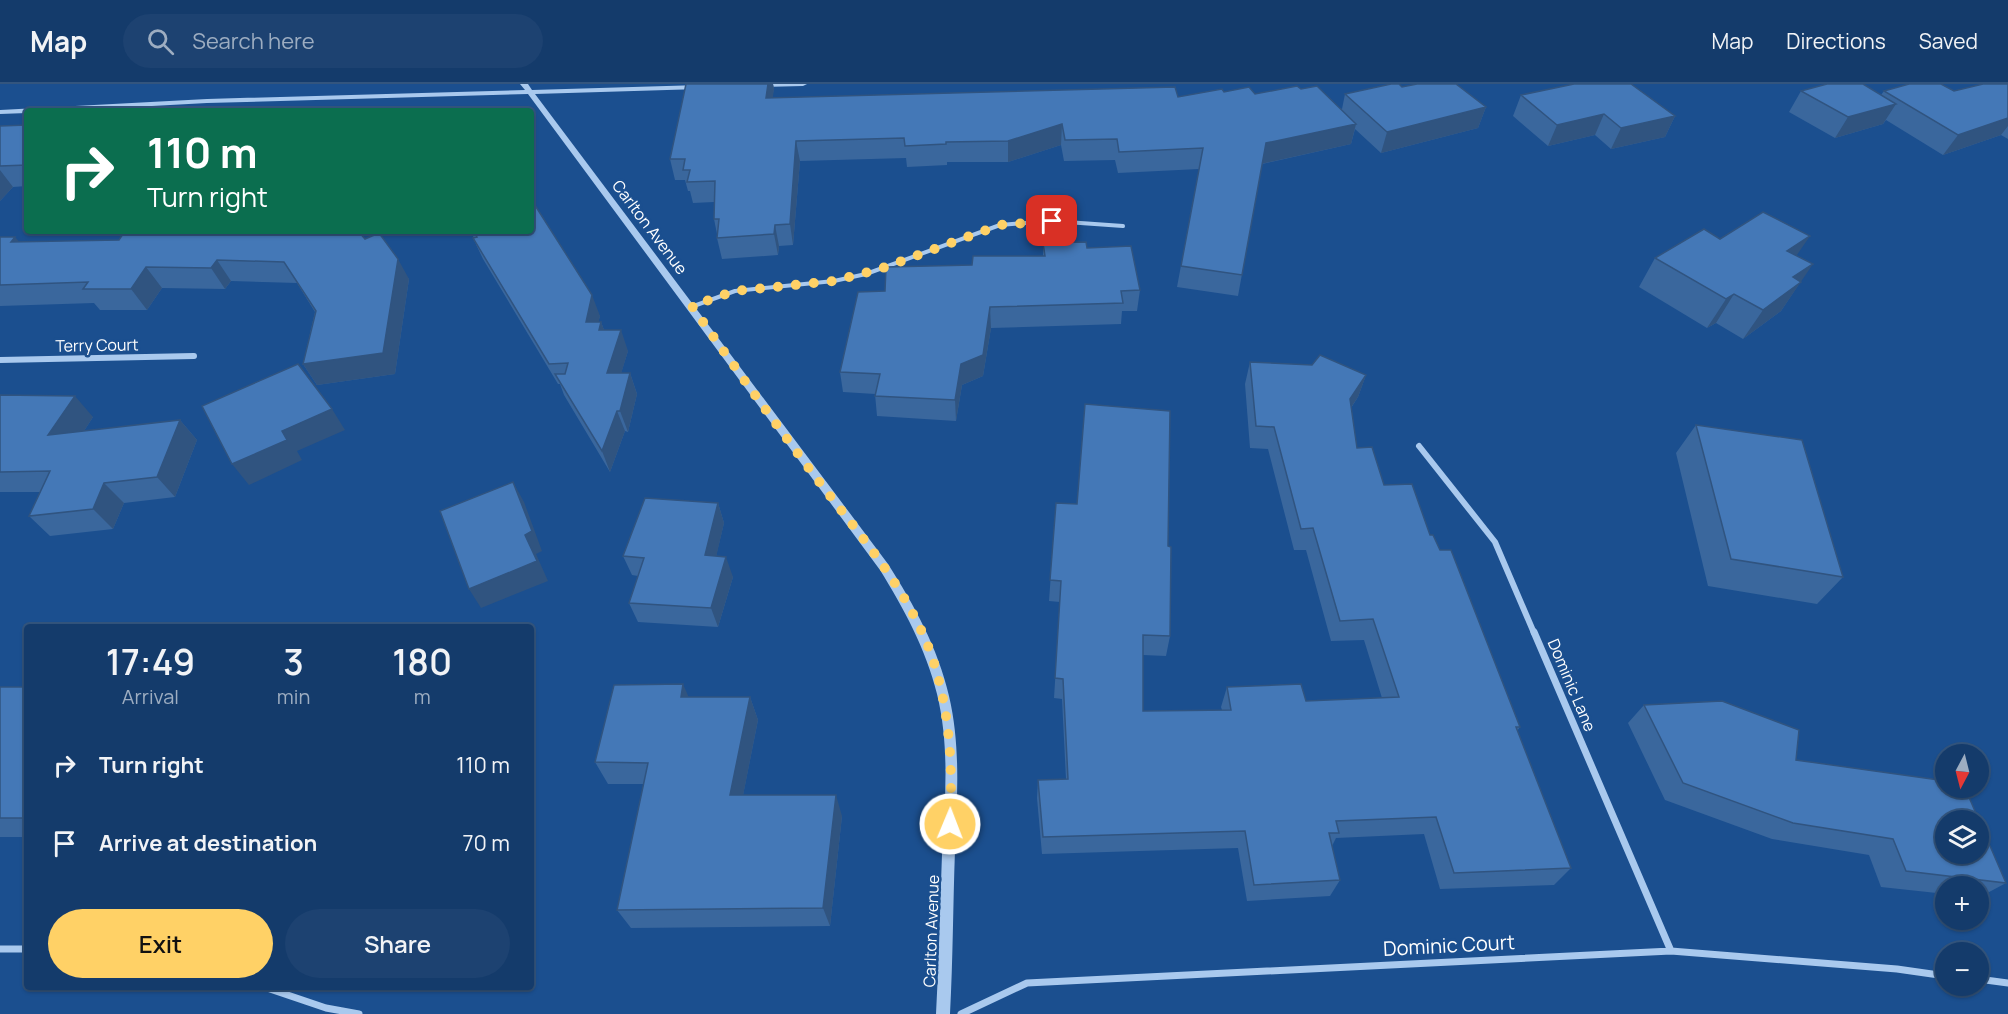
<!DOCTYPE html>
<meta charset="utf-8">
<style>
body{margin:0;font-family:Manrope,sans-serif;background:#1d4271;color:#f1f3f6;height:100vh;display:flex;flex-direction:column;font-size:22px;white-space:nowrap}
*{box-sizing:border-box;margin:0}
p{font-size:20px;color:#9dadc1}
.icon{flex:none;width:33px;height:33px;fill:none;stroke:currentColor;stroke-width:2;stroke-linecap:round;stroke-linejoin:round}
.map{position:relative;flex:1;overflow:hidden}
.details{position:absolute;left:24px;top:540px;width:510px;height:366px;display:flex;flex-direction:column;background:#143b6b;border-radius:6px;box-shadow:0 2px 4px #0004,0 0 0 2px #33557e}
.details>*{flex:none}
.banner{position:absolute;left:24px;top:24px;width:510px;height:126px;border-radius:6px;box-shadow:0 2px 4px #0004,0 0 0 2px #33557e;background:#0b6e4f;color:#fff;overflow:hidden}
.needle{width:39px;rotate:187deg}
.tools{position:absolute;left:1935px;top:660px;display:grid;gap:12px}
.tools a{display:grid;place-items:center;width:54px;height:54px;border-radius:50%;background:#143b6b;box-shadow:0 2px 4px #0004,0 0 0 2px #33557e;font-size:30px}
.pin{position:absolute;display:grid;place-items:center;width:51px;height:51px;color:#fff;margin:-26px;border-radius:12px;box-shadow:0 3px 9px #0006}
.me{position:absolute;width:66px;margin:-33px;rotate:1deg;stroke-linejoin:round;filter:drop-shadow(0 0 4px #0008)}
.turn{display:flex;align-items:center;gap:21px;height:126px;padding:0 24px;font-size:27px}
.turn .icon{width:78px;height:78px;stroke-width:2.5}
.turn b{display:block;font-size:42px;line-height:51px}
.eta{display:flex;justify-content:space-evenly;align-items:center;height:102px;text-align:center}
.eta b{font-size:36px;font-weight:600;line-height:42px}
.cta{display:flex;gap:12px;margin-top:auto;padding:12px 24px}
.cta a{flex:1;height:69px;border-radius:36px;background:#ffd166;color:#111;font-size:24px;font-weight:600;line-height:69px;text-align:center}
.cta a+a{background:#1d4271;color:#f1f3f6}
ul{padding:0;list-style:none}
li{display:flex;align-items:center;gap:18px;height:78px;padding:0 24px}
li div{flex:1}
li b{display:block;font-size:22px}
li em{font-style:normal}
header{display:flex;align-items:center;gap:36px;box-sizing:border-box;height:84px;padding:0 30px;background:#143b6b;border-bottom:2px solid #33557e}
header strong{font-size:28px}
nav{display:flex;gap:33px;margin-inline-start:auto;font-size:21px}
.search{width:420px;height:54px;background:#1d4271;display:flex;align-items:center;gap:15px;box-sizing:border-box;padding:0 21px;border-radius:33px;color:#9dadc1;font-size:22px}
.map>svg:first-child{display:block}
</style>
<header>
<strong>Map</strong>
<div class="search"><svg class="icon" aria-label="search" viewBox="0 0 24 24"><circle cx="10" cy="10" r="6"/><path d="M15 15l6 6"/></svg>Search here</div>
<nav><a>Map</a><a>Directions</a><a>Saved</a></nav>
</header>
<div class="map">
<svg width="2008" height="930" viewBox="0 0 2008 930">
<rect width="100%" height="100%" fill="#1b4f8f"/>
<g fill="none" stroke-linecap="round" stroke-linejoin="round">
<path stroke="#a9c9ee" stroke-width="4" d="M691,223L735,207L834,197L866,190L1000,141L1052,137L1123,142"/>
<path stroke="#a9c9ee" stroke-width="6" d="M0,276L194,272
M1419,362L1495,458L1534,549"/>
<path stroke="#a9c9ee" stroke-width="7" d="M1534,548L1671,867
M0,865H27
M1978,895L2008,899
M264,903L326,924L359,930
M961,930L1027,899L1671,867L1897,885L1946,892"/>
<path fill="#a9c9ee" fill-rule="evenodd" d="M520,0H528L532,6L700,1L704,3L700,5L535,10L888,480C914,521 938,564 949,612C961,663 957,714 955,766C953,821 953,875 950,930H936C939,877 940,823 942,770C945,716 950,663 937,610C926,565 904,525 880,486L528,10L207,19L60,27H27V29L0,30V26L207,15L525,6Z
M758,0H807L803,2L761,3H758Z"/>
</g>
<path fill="#3a679d" d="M686,0H773L774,5L772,14L1178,13L1224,8L1255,10L1301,5L1342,25L1345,10L1402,3L1486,23L1478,44L1381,69L1355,45L1351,60L1262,80L1238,212L1177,203L1199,85L1118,89L1115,76L1064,77L1061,61L1008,78H947V81L907,83L906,74L800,77L793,161L779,162L778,171L722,175L717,154V150L714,135V118L693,119L690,107H688L685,96H675L670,75Z
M2008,0V55L2001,51L1943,71L1886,36L1883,40L1835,54L1789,28L1801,7L1881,11L1884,7H1954Z
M1521,11L1675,32L1665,53L1611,65L1595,51L1548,62L1513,32Z
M27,41V102L13,103L0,117V42Z
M470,147H531L600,232L598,238H601L604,246L628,267L621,289H630L637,310L628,348L625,347L610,388L564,311L560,300H558L483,175L473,154H474Z
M0,153L20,158L365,155L409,195L395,290L317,301L303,280L315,228L297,199L231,197L225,205L162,204L147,226H100L94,219L0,222Z
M1720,155L1797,171L1801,197L1781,227L1743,255L1716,239L1707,244L1639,203L1655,174Z
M1043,159L1087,164L1140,206L1137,227H1122L1121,240L991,244L983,292L962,301L956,337L877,332L875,310L843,308L840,288L885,207L972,181L1043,172Z
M1250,278L1366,291L1358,313L1351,324L1357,364L1384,401L1430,451L1440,466L1520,643L1517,647L1571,784L1554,801L1440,805L1424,750L1336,754L1332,762L1340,796L1330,812L1247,817L1238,764L1042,770L1037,714L1038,696L1066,695L1062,615L1054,614L1060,518L1049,517L1056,419L1168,462L1170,552L1166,572L1143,571V627L1222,626L1221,623L1227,603L1306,617L1382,614L1364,556L1331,557L1306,466H1294L1268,365L1250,364L1245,300Z
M0,311L93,333L84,347L180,336L197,356L175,413L124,419L113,445L50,452L29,432L40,408H0Z
M1696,341L1843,493L1817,520L1708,502L1676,369Z
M718,419L724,439L716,472L733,493L718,543L638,538L629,519L638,492L632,491L623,472Z
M27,598V753H0V603H24Z
M688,613H750L758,636L743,711L842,732L830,842L631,844L617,826L644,700H608L595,678Z
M1644,621L1796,676L2006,799L1978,814V802H1946V810L1881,803L1869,771L1772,755L1665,716L1628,639Z"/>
<path fill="#305480" d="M768,0H773L774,5L770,34L766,14Z
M1896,20L1883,40L1835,54L1848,33Z
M1486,23L1478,44L1381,69L1387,48Z
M1604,30L1595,51L1548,62L1557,41Z
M1675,32L1665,53L1611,65L1621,44Z
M2008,34V42L2001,51L1943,71L1958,51Z
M1062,40L1061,61L1008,78V57Z
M1356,40L1351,60L1261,80L1266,59Z
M796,57L800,77L793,161L790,140Z
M0,86L13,103L0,117Z
M775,141L779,162L778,171L774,150Z
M1810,152L1790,181L1787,167Z
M15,153L33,173L11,158Z
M398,175L409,195L395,290L317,301L303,280Z
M217,176L231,197L225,205L211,184Z
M1813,180L1781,227L1743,255L1763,226L1793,193Z
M146,183L162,204L147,226L131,205Z
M1734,210L1716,239L1707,244L1726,215Z
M592,211L600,232L594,259L586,238Z
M990,223L991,244L983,292L962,301L956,337L955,316L961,280Z
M601,238L609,259L599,246Z
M621,246L628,267L615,310L607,289Z
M630,289L637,310L628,348L620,327Z
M1366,291L1358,313L1342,337L1350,315Z
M75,312L93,333L68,372L48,351Z
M332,325L345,346L297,367L302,376L249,401L232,380L282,347Z
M617,327L625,347L610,388L602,367Z
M180,336L197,356L175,413L157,393Z
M513,398L524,418L542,467L536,470L548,497L481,524L469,505L525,451Z
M104,399L124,419L113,445L93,425Z
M718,419L724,439L712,491L705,471Z
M726,473L733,493L718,543L711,524Z
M683,600L693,623L681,613Z
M750,613L758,636L739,732L730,711Z
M836,711L842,732L830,842L823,824Z"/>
<path fill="#4478b7" stroke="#305480" stroke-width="1.5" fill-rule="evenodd" d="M686,0H768L766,14L1175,3L1178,13L1222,5L1224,8L1249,3L1255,10L1297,2L1301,5L1317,2L1356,40L1266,59L1242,191L1181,182L1203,64L1119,68L1117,55L1065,56L1062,40L1008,57L946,58V60L905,62L904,54L796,57L790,140L775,141L774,150L717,154L719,135H714L715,97L687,98L690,86H683L685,75H670Z
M1391,0H1399L1402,3L1417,0H1456L1486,23L1387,48L1345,10Z
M1574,0H1631L1675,32L1621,44L1604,30L1557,41L1521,11Z
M1827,0H1863L1896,20L1848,33L1801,7Z
M1909,0H1941L1954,7L1983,0H2008V34L1958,51L1884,7Z
M27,41V81L0,82V42Z
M531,115L592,211L586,238H601L599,246H621L607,289H630L620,327H617L602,367L555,290H565L568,279L549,280L473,154L477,153L473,147H531Z
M1763,128L1810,152L1787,167L1813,180L1793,193L1801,198L1763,226L1734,210L1726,215L1655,174L1704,145L1720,155Z
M125,147H358L365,155L379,149L398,175L383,269L303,280L316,227L284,178L217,176L211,184L146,183L131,205H83L88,198L0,201V153H15L11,158L119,156Z
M1086,158L1087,164L1131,162L1140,206L1121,207L1123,219L990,223L983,271L961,280L955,316L875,312L880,290L840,288L858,208L885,207L886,183L972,181L973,172H1045L1043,159Z
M1320,271L1366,291L1350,315L1357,364L1372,363L1384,401L1412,400L1430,451H1433L1440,466H1451L1520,643H1516L1571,784L1454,789L1436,733L1336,737L1339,749H1329L1340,796L1254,801L1245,747L1043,753L1038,696L1068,695L1063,595L1055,594L1061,497L1050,496L1056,419L1077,420L1085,320L1170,327L1168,462L1171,463L1170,552L1143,551V627L1231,626L1227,603L1301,600L1306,617L1399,613L1373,535L1340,537L1313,444L1301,445L1274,343L1256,342L1250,278L1312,281Z
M298,280L332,325L282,347L287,356L232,380L202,322Z
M0,311L75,312L48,351L180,336L157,393L104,399L93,425L29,432L50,387L0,388Z
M1696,341L1802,356L1843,493L1731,475Z
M513,398L532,447L525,451L537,477L469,505L440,427Z
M645,414L718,419L705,471L726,473L711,524L629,519L644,474L623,472Z
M27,598V734H0V603H24Z
M683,600L681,613H750L730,711H836L823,824L617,826L648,679L595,678L614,601Z
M1722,617L1799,646L1796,676L1946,697V704H1965L2006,799L1906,787L1893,755L1793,739L1683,699L1644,621ZM1946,736H1978V770H1946Z"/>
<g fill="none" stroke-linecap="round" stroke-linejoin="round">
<path stroke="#ffd166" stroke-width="10" stroke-dasharray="0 18" d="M950,740C953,682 950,625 931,570C907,504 859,450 817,395C774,338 733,281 692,222L735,207L834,197L880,185L1000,141L1052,137"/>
</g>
<g text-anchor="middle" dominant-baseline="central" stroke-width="5" stroke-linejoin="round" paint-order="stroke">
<g font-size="16" fill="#fff" stroke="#1b4f8f">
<text transform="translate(650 143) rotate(53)">Carlton Avenue</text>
<text transform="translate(97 261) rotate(-1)">Terry Court</text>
<text transform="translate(1572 601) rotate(67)">Dominic Lane</text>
<text transform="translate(931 847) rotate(-88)">Carlton Avenue</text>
</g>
<g font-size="20" fill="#fff" stroke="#1b4f8f">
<text transform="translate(1449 861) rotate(-3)">Dominic Court</text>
</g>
</g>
</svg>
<div class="tools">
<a><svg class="needle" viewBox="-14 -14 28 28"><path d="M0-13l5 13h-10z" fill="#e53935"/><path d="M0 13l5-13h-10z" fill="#9dadc1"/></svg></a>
<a><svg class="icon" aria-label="layers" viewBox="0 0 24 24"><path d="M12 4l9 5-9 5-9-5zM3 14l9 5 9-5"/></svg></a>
<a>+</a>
<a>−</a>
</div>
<div class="pin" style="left:1052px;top:137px;background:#d93025"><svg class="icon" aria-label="arrive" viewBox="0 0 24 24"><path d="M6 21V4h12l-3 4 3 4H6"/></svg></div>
<svg class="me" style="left:950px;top:740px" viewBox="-20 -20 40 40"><circle r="17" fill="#ffd166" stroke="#fff" stroke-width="3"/><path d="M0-11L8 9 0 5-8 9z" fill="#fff"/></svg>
<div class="banner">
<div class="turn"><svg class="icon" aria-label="right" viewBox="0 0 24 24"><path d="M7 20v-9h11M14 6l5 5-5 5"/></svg><div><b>110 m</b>Turn right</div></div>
</div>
<section class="details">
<div class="eta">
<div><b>17:49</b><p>Arrival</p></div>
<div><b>3</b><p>min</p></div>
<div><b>180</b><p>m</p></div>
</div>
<ul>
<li><svg class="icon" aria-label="right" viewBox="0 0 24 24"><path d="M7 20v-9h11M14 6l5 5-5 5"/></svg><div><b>Turn right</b></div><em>110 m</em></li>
<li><svg class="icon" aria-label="arrive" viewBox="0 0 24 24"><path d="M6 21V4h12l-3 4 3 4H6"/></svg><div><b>Arrive at destination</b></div><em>70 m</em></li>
</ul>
<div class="cta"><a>Exit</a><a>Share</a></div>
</section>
</div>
